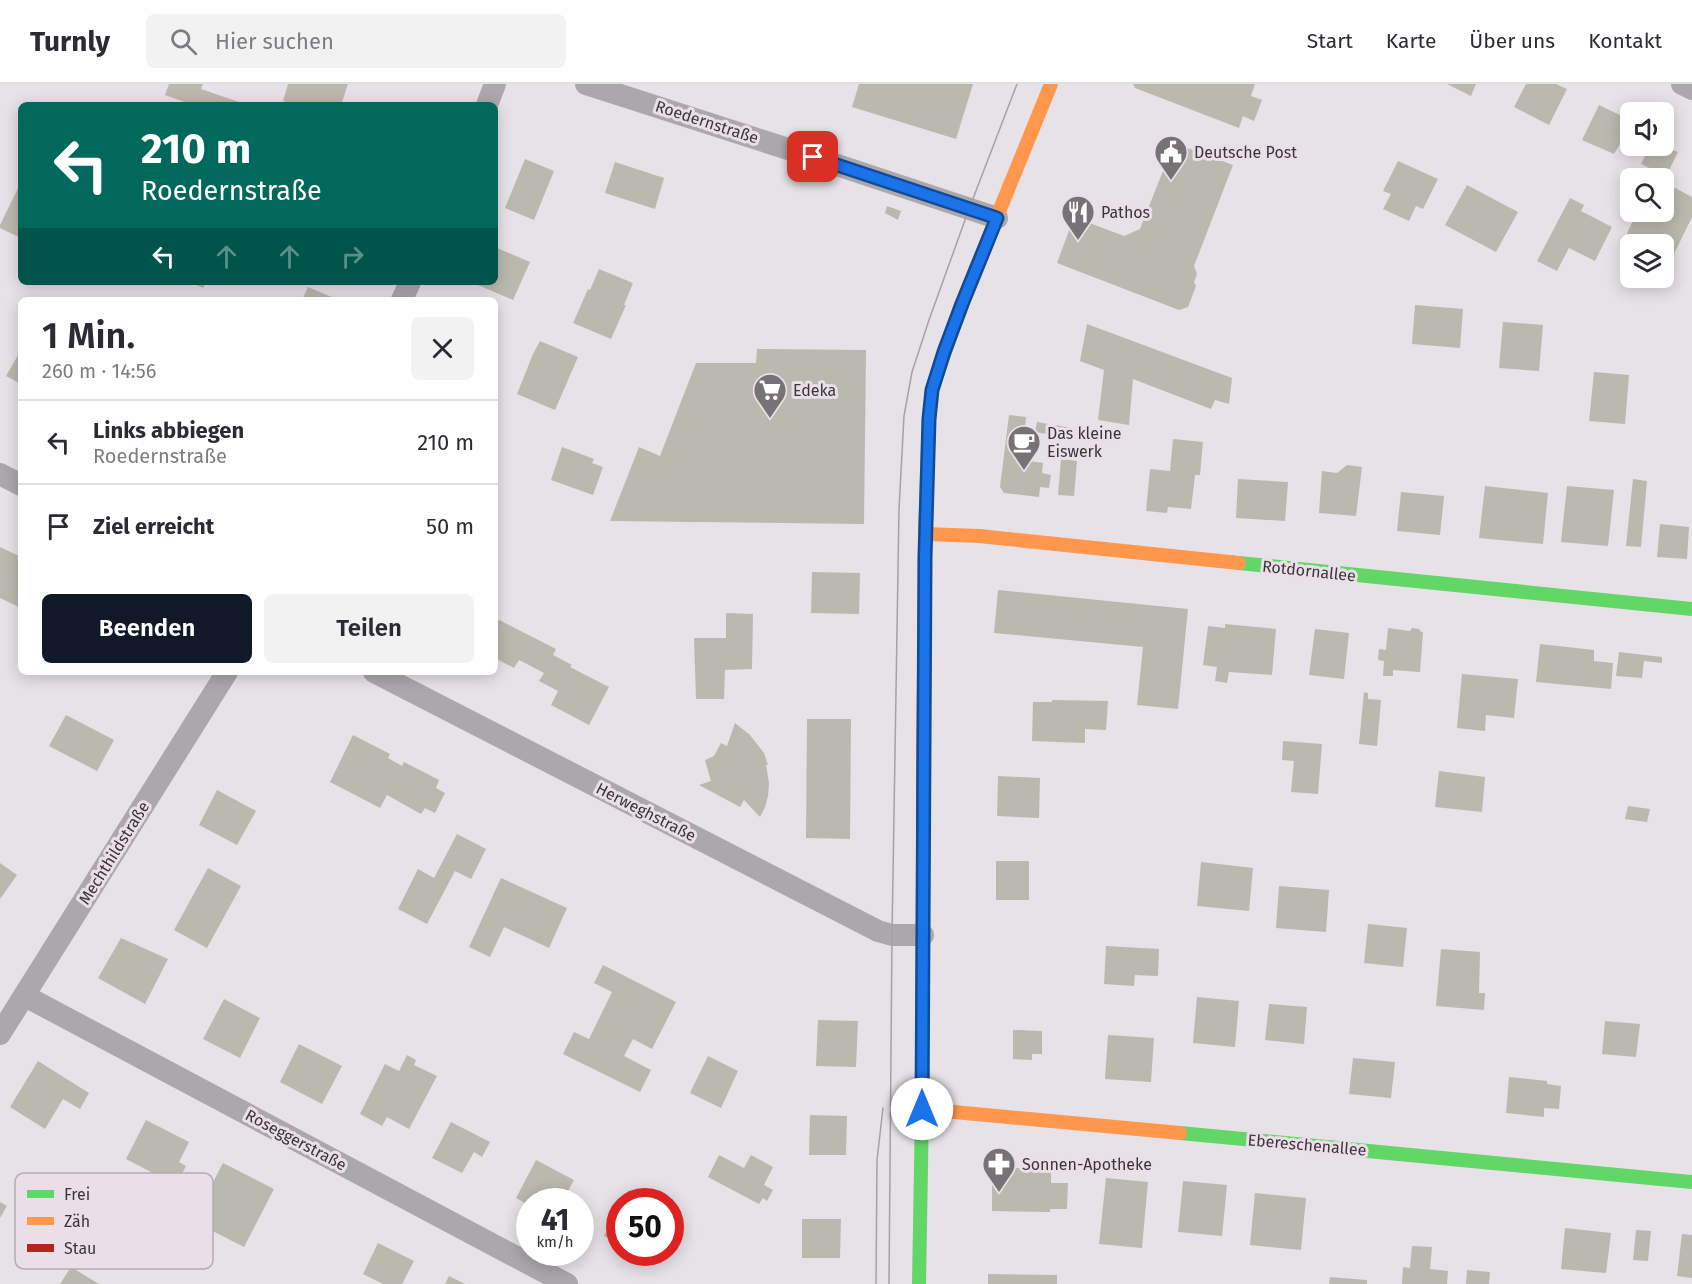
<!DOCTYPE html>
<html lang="de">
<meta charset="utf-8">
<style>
body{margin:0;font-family:"Fira Sans",sans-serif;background:#f2f2f3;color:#2b2b33;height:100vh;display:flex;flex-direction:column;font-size:22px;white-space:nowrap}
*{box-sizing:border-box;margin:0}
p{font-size:20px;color:#7c7c81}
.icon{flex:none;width:33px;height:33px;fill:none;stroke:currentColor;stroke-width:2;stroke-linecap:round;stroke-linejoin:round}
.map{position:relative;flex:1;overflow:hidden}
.drawer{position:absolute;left:18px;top:213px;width:480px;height:378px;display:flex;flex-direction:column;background:#fff;border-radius:9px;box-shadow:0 3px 15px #0003}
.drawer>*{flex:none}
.hud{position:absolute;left:18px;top:18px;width:480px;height:183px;border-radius:9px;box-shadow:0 3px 15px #0003;background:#00695c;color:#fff;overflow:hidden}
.tools{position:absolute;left:1620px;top:18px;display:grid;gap:12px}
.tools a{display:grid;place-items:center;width:54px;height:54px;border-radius:9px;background:#fff;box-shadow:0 3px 15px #0003;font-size:30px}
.speed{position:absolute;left:516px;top:1104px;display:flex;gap:12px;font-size:30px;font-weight:700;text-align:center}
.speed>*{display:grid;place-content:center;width:78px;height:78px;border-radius:50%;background:#fff;box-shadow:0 3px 15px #0003;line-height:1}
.speed small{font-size:15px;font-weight:400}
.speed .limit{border:9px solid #d22;background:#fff;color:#111}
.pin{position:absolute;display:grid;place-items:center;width:51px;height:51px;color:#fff;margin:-26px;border-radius:12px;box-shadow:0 3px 9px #0006}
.me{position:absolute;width:66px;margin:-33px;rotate:0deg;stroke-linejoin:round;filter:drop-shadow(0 0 4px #0008)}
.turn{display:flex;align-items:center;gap:21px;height:126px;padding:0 24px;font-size:27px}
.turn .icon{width:78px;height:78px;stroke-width:2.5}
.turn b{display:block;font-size:42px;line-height:51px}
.lanes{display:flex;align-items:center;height:57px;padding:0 24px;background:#0003;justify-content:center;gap:30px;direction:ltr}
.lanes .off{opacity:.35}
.round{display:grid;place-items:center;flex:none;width:63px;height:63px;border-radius:9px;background:#f2f2f3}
.overview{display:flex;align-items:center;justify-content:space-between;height:102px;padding:0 24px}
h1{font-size:36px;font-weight:600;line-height:45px}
.cta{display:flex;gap:12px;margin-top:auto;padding:12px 24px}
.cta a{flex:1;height:69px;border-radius:9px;background:#111827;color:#fff;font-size:24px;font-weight:600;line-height:69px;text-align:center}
.cta a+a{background:#f2f2f3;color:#2b2b33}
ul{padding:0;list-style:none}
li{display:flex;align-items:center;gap:18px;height:84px;padding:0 24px;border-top:2px solid #e1e1e2}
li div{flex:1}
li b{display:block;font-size:22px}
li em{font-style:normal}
header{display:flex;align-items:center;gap:36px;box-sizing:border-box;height:84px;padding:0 30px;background:#fff;border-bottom:2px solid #e1e1e2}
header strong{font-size:28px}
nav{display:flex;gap:33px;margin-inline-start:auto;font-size:21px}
.search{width:420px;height:54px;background:#f2f2f3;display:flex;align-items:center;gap:15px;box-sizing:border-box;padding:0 21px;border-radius:9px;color:#7c7c81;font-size:22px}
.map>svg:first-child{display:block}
</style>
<header>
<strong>Turnly</strong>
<div class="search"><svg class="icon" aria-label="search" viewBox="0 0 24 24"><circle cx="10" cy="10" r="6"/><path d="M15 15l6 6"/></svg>Hier suchen</div>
<nav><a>Start</a><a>Karte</a><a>Über uns</a><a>Kontakt</a></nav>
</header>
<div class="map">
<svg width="1692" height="1200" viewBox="0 0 1692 1200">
<rect width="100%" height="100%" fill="#e7e2e7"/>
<path fill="#b9b9af" d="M169,0H203L201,5L239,18L238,21H186L187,19L165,11Z
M288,0H348L341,21H295L283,17Z
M859,0H973L956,55L852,23Z
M1133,0H1255L1251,12L1262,16L1254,37L1243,32L1239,44L1135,4Z
M1447,0H1476L1471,12Z
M1526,0H1556L1567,5L1549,41L1514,23Z
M1599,21L1630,36L1623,50L1624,53L1614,70L1582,56Z
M1174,59L1233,81L1194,182L1197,190L1194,198L1196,202L1188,223L1179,226L1057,179L1074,133L1124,152L1140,145Z
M1650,62H1664L1678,68L1666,92L1641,80Z
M525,75L554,87L534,136L505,124Z
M1398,77L1438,95L1423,125L1416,122L1409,137L1383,125L1391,110L1383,107Z
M615,78L664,94L655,125L605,109Z
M21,98V154L0,144V141Z
M1664,98L1692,113V133L1670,178L1664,175V160H1633L1624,156L1637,128H1664Z
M1467,101L1518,128L1496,168L1445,141Z
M1570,114L1584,121L1581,127L1612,143L1595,177L1569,164L1557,187L1537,177Z
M887,122L901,127L898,136L885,129Z
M495,163L530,178L513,216L471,198H495Z
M599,185L633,199L624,221H626L611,255L573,239L588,205L590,206Z
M190,198H206L203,204Z
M308,203L339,216H302Z
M1415,221L1463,225L1460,264L1412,260Z
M1503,238L1543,241L1539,287L1499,284Z
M1087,240L1232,294L1229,320L1215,316L1211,325L1133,295L1129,341L1098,336L1104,286L1080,277Z
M540,257L578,273L555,326L517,310L533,270Z
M757,265L866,266L864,440L610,437L639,363L660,372L696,279H756Z
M21,266V300L6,292Z
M1594,288L1629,291L1625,340L1589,337Z
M1009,331L1026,333L1022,376L1043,379L1042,389L1051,391L1049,404L1040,403L1039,413L1004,409L1000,403Z
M1037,338L1072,344L1070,354L1035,348Z
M1173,355L1203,358L1200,391H1195L1191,425L1168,423L1167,429L1146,427L1150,385L1170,387Z
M562,363L594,375L592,379L603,383L593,411L551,396Z
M1061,375L1077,377L1074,412L1058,411Z
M1347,381L1362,383L1356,432L1319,429L1322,387L1337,389Z
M1238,395L1288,398L1285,437L1236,434Z
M1633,395L1647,397L1641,463L1626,462Z
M1485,402L1548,409L1543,460L1479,454Z
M1567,402L1614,406L1608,462L1561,458Z
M1401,408L1444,412L1440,451L1397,447Z
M1660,440L1689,443L1687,475L1657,473Z
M0,463L21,473V519L19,523L0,514Z
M812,488L860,489L859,530L811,529Z
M998,506L1188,525L1178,625L1137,621L1143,563L994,549Z
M726,529L753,530L752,585L725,586L724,615H696L694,554H726Z
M495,534L556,565L553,571L572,581L570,583L609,603L589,641L551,621L558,607L539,597L544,589L519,576L514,584L495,574Z
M1225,540L1276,545L1272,591L1229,588L1227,599L1215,597L1217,583L1203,581L1208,542L1225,544Z
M1388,544L1410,547L1412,544L1419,545L1421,548H1423L1420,588L1393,586V592H1383L1384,577L1378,576L1379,565L1386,566Z
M1315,545L1349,549L1344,595L1309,591Z
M1540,560L1594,566V577L1613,579L1611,605L1536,598Z
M1619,568L1662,573V579L1644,577L1642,594L1616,592Z
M1462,590L1518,595L1514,634L1486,631L1485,647L1457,644Z
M1364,608L1368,609V615L1381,616L1377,662L1359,660Z
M1052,616L1108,617L1106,646L1085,645V659L1032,657L1033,618H1052Z
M66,631L114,656L97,687L49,662Z
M807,635H851L850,755L806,754Z
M735,639L750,651L764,669L768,681H766L769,699L768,712L765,723L760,733L744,716L740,723L699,701L711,697L705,676L714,672L721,659L727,662Z
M353,651L390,670L388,674L402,682L404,678L439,696L436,704L445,709L435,729L425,724L421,730L387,711L380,724L330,698Z
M1283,657L1322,660L1318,710L1291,708L1294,677L1282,676Z
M1439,687L1485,693L1482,728L1435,723Z
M998,692L1040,694L1039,734L997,732Z
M217,706L256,727L237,761L199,741Z
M1628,722L1650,725L1647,738L1625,735Z
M457,750L486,765L471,795L455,787L427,840L398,825L418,785L434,794Z
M996,777H1029V816H996Z
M1201,778L1253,784L1249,827L1197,822Z
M0,779L17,791L0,815Z
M208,784L241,802L207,864L174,846Z
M501,794L567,824L549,864L504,843L490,873L469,863Z
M1279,802L1329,806L1326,848L1276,844Z
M1368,840L1407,844L1403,883L1364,879Z
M121,854L168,875L145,920L98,894Z
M1106,862L1159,865L1158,892L1135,891L1134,902L1104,900Z
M1441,865L1480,868L1479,909H1485L1484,926L1436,922Z
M603,881L676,918L652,965L633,955L624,972L651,986L640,1008L563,970L574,948L589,955L612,908L594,899Z
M1197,913L1239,917L1235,963L1193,959Z
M224,915L260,934L240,974L203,955Z
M1269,920L1307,923L1304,960L1265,956Z
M818,936L858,937L856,983L816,982Z
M1605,937L1640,940L1636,973L1602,970Z
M1013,946L1042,947V970H1032V976L1013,975Z
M1108,951L1154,954L1151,998L1105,995Z
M299,960L342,982L322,1020L280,998Z
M407,971L416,976L414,981L437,992L409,1045L387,1033L382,1042L360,1030L385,980L399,987Z
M708,972L738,987L721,1024L690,1009Z
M1353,974L1395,978L1391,1014L1349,1010Z
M38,977L89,1009L80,1025L63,1015L45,1045L10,1023Z
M1509,993L1547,997V1000L1561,1002L1559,1025L1544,1024V1033L1506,1029Z
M810,1031L847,1032L846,1071H809Z
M146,1036L189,1058L179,1078L186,1082L176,1101L126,1075Z
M451,1038L490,1058L482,1073L474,1068L462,1089L432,1074Z
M719,1071L744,1084L751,1071L773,1083L764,1101L773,1106L767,1117L763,1114L759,1120L708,1093Z
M536,1076L574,1096L562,1118H530V1122L516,1114Z
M223,1079L274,1105L244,1163L193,1137Z
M992,1084H1051V1099H1068L1067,1125H1050V1128L992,1127Z
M1106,1094L1148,1098L1142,1164L1099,1160Z
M1183,1097L1227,1101L1222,1152L1178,1148Z
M628,1107L649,1118H622Z
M1255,1109L1306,1114L1301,1166L1250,1161Z
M0,1118L7,1122L0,1134Z
M620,1122V1160L604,1152Z
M802,1135H841L840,1174H802Z
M1565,1144L1611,1149L1606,1189L1561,1185Z
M1636,1146L1651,1147L1648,1177L1633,1176Z
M1682,1150L1692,1151V1194L1677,1192Z
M378,1159L414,1177L402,1200H383L363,1190Z
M1412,1162L1432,1163L1430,1185L1448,1187L1447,1200H1402L1403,1183L1410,1184Z
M71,1183L99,1200H60Z
M1467,1186L1490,1188L1489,1200H1466Z
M988,1190L1057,1191V1200H988Z
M449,1192L465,1200H445Z
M1330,1193L1367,1196V1200H1329Z"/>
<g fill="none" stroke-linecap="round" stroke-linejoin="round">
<path stroke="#aba8ab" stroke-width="22" d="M586,0L813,73L997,134
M1682,0L1692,5
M487,21L495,0
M402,216L410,198
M0,390L21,401
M374,588L878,847L892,851H923
M25,912L567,1200
M0,950L227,588"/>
<path stroke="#63d668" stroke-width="14" d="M1239,479L1692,525
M924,588L925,450L929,335L932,306L961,221
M1180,1049L1692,1098
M919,1200L922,1025L923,768"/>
<path stroke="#ff974d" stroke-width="14" d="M961,221L1051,0
M925,450L979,452L1239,479
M922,1025L1180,1049"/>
<path stroke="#b3261e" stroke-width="14" d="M923,768L924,588"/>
<path stroke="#a5a1a5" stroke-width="1.5" d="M876,1200L877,1076L883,1024
M889,1200L892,851L899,425L904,332L912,288L929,236L969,125L1017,0"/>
</g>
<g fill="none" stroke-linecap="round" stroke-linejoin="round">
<defs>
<path id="route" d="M813,73L997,134L962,220L944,268L932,306L929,335L925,473L922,1025"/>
</defs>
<use href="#route" stroke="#114b97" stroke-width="15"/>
<use href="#route" stroke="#1a73e8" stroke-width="10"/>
</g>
<defs>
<symbol id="civic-pin" viewBox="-11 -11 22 30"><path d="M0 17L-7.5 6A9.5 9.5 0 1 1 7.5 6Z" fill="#777276" stroke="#eadfe9"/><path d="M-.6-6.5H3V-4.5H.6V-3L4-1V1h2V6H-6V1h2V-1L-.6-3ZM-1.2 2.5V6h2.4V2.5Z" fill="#fff"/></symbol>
<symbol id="restaurant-pin" viewBox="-11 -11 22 30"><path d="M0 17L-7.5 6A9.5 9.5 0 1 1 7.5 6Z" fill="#777276" stroke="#eadfe9"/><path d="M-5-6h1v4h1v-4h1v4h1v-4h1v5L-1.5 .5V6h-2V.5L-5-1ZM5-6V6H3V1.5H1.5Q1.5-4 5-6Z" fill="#fff"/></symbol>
<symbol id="supermarket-pin" viewBox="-11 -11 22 30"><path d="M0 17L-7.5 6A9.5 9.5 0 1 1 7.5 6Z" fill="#777276" stroke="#eadfe9"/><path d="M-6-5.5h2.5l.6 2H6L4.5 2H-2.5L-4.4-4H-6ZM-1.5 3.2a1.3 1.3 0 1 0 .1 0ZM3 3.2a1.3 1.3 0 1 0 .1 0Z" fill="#fff"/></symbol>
<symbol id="cafe-pin" viewBox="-11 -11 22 30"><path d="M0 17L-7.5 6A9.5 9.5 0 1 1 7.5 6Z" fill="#777276" stroke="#eadfe9"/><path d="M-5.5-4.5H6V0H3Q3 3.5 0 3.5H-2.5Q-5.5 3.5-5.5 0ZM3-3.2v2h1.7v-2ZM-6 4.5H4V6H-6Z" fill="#fff"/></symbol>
<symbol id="pharmacy-pin" viewBox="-11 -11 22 30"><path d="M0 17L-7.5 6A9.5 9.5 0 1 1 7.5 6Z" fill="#777276" stroke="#eadfe9"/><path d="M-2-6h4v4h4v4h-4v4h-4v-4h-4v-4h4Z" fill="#fff"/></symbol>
</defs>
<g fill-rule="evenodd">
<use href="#civic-pin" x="1152" y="49" width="38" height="52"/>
<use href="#restaurant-pin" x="1059" y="109" width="38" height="52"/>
<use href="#supermarket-pin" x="751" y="287" width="38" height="52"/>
<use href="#cafe-pin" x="1005" y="339" width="38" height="52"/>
<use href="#pharmacy-pin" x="980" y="1061" width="38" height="52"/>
</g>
<g text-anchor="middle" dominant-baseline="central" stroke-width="6" stroke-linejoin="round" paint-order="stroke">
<g font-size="16" fill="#3a3539" stroke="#eadfe9">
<text transform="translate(707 38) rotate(18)">Roedernstraße</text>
<text transform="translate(1309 487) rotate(6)">Rotdornallee</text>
<text transform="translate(646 728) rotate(27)">Herweghstraße</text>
<text transform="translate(114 769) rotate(-58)">Mechthildstraße</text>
<text transform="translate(296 1056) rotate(28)">Roseggerstraße</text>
<text transform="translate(1307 1061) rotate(5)">Ebereschenallee</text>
</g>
<g font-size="16" fill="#3a3539" stroke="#eadfe9" text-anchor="start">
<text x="1194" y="68">Deutsche Post</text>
<text x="1101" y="128">Pathos</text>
<text x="793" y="306">Edeka</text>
<text x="1047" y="349">Das kleine<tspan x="1047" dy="18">Eiswerk</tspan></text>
<text x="1022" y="1080">Sonnen-Apotheke</text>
</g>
</g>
<rect x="15" y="1089" width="198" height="96" rx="9" fill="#eadfe9" stroke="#b5acb4" stroke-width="1.5"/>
<rect x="27" y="1106" width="27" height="8" fill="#63d668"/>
<rect x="27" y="1133" width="27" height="8" fill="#ff974d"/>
<rect x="27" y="1160" width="27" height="8" fill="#b3261e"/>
<g font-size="16" fill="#3a3539">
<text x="64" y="1116">Frei</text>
<text x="64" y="1143">Zäh</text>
<text x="64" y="1170">Stau</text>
</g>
</svg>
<div class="tools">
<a><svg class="icon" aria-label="sound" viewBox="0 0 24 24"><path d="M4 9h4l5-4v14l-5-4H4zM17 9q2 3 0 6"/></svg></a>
<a><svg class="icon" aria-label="search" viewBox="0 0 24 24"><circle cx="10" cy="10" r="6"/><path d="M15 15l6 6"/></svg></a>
<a><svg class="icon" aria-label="layers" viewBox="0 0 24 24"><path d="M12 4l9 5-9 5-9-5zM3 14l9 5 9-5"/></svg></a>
</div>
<div class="speed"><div>41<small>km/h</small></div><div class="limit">50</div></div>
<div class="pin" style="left:813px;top:73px;background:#d93025"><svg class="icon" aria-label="arrive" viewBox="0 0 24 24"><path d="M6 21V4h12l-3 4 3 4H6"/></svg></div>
<svg class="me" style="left:922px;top:1025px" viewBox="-20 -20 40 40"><circle r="19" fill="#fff"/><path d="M0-13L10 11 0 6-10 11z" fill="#1a73e8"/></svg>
<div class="hud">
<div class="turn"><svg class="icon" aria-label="left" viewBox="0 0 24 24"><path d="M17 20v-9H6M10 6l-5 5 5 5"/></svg><div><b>210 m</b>Roedernstraße</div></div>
<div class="lanes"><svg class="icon" aria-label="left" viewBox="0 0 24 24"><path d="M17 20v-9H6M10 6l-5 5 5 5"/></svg><svg class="icon off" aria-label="ahead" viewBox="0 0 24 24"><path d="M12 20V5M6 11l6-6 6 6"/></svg><svg class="icon off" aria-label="ahead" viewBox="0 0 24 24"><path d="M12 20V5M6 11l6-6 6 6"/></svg><svg class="icon off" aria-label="right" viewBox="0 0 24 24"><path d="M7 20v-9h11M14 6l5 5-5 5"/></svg></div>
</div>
<section class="drawer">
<div class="overview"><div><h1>1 Min.</h1><p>260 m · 14:56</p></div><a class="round"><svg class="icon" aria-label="close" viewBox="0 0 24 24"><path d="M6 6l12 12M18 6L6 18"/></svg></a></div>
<ul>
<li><svg class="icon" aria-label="left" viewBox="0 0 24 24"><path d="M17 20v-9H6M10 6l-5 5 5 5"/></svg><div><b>Links abbiegen</b><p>Roedernstraße</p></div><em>210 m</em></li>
<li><svg class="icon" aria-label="arrive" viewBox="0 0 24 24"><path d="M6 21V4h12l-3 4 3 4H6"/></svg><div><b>Ziel erreicht</b></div><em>50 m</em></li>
</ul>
<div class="cta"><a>Beenden</a><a>Teilen</a></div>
</section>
</div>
